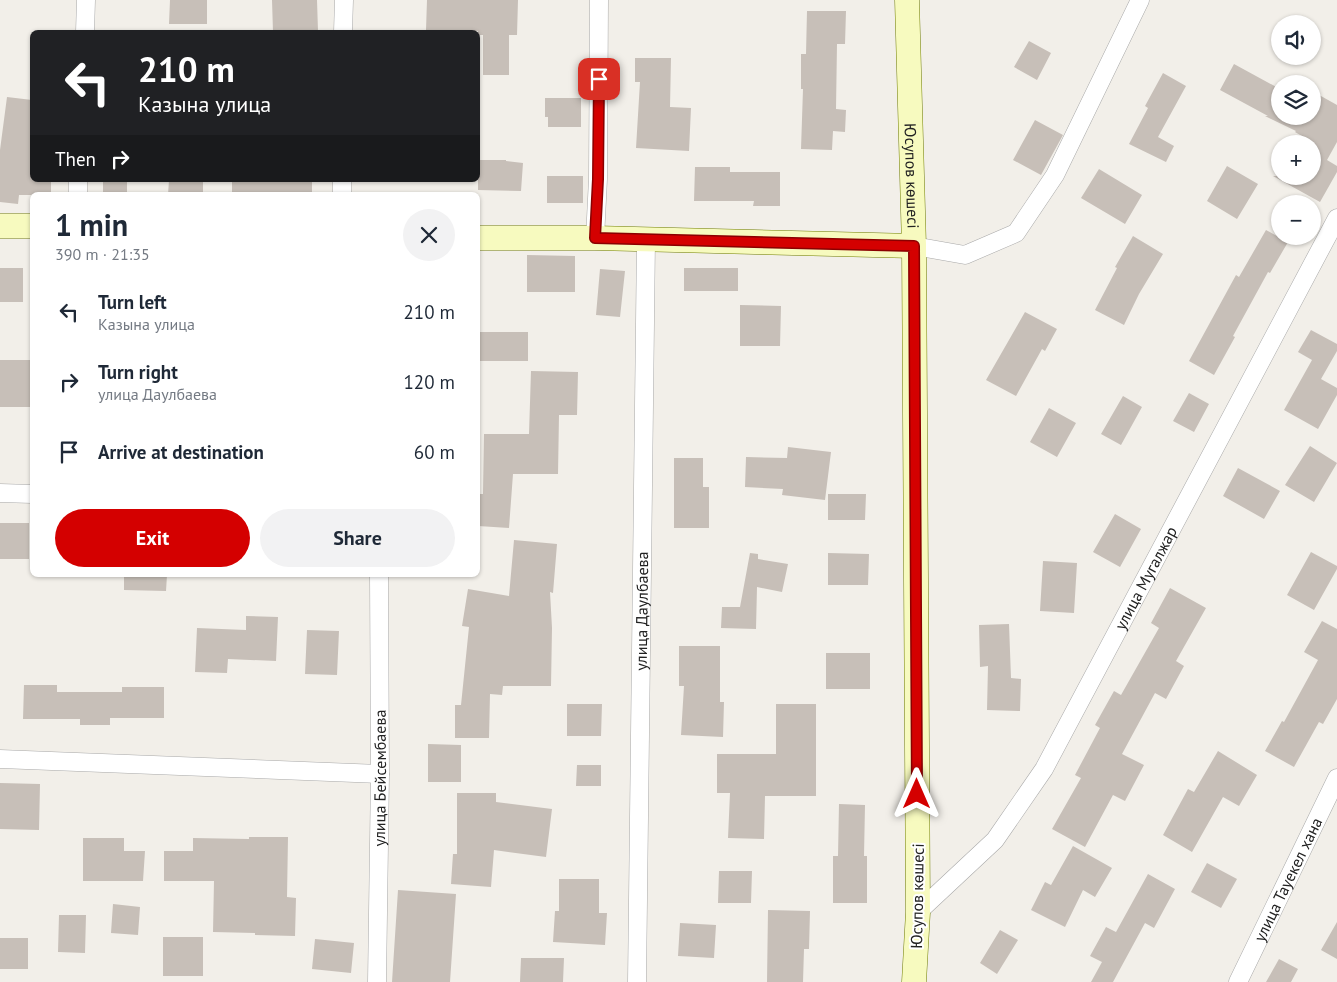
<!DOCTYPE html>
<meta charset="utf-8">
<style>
body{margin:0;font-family:"PT Sans",sans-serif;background:#f2f2f3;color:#1f2937;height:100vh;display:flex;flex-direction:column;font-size:19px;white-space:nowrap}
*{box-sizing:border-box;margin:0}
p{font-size:16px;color:#747a83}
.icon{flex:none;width:28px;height:28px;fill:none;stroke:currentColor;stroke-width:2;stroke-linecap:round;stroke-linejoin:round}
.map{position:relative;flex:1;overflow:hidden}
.side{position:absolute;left:30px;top:192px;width:450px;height:385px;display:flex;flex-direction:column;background:#fff;border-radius:8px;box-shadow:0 1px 4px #0004}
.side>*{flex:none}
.top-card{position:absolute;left:30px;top:30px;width:450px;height:152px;border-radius:8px;box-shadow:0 1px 4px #0004;background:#202124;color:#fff;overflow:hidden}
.controls{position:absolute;left:1271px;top:15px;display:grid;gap:10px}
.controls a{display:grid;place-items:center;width:50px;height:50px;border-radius:50%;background:#fff;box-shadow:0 1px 4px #0004;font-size:25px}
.pin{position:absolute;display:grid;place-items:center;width:42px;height:42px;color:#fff;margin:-21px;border-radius:10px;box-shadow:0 2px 8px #0006}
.me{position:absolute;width:55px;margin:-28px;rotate:0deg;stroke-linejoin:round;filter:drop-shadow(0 0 4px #0008)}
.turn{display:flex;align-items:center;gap:18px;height:105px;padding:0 25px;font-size:22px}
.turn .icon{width:65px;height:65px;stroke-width:2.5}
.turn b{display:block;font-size:35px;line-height:42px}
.then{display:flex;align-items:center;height:48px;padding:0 25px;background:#0003;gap:10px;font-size:19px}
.round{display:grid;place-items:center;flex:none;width:52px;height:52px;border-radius:26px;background:#f2f2f3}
.overview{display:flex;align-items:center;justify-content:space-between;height:85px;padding:0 25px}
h1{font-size:30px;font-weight:800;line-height:38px}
.primary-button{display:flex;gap:10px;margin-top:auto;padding:10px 25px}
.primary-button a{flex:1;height:58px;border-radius:30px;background:#d40000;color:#fff;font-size:20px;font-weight:800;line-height:58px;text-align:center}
.primary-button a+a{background:#f2f2f3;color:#1f2937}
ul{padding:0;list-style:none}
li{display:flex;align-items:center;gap:15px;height:70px;padding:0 25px}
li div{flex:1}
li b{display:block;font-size:19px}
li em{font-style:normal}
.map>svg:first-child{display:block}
</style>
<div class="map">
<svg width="1337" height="982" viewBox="0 0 1337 982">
<rect width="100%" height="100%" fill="#f2efe9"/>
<path fill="#c7bfb8" d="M170,0H207V24H169Z
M272,0H317L318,31L273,32Z
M427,0H518L517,35H509V75H483V35H478V31L426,30Z
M807,11H846L845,44H837L836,109L846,110L845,132L833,131L832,150L801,149L803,89H801V54H806Z
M1029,41L1051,53L1037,80L1014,67Z
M635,58H671L670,107L691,108L689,151L636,148L640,82H635Z
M1234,64L1280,89V116H1312V91L1337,105V142L1327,160L1337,166V172L1320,202L1273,176H1312V142L1295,132L1296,131L1265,116H1268L1220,90Z
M1163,73L1186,86L1158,137L1174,146L1166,162L1129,144L1148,108L1145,106Z
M7,97L32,100V180H51V195H19L18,204L0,202V150Z
M545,98H581V127H548V117H545Z
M1035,120L1063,135L1041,175L1013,160Z
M478,160H506V161L523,163L521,191L478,190Z
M1227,166L1258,184L1237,219L1207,201Z
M695,167H730V172H780V206H753L754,201H694Z
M1099,169L1142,195L1125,224L1081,198Z
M547,176H583V203H547Z
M103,180H127V195H103Z
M169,180H203V195H168Z
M232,180H312V195L260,193V195H232Z
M1266,230L1288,242L1270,273L1268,272L1233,336L1235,337L1214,375L1189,361L1236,275L1239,277Z
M1133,236L1163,254L1139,294L1124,325L1095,310L1117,268L1115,267Z
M527,255L575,256V292H527Z
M0,268H23V302H0Z
M684,268H738V291H684Z
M600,269L625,271L620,317L596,315Z
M740,305L781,306L780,346H740Z
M1025,312L1057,329L1045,351L1042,349L1016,396L986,380Z
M1311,330L1337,344V351L1321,379L1337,388V395L1318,429L1284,410L1312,360L1298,352Z
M480,332H528V361H479Z
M0,360H32V407H0Z
M531,371L578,372L577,415H559L558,474H513L509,528L478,526V494H483L484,434H529Z
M1189,393L1209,404L1194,432L1173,421Z
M1123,396L1142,407L1121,445L1101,434Z
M1049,408L1076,423L1057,457L1030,442Z
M1310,446L1337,463L1314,502L1285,485Z
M788,447L831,452L825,500L782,495L783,489L745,487L746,457L787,458Z
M674,458H703V487H709V528H674Z
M1238,468L1280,491L1264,519L1223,496Z
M828,494H866L865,520H828Z
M1115,514L1141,529L1120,567L1093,552Z
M0,523H29V559H0Z
M514,540L557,544L553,593L550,592L552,628L551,686H503L502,695L490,694L489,738H455V705H461L469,627L462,626L468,589L509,596Z
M1311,552L1337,566V569L1314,610L1287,595Z
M750,553L758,554V559L788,564L782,592L757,587L756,629L721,628L722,607H740Z
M828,553L869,554L868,585H828Z
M1043,561L1077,563L1074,613L1040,611Z
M124,575H167L166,591L124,590Z
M1170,588L1206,608L1176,661L1184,666L1166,699L1155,693L1122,754L1144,765L1125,801L1113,795L1085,847L1052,829L1081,778L1075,775L1100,728L1095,725L1114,691L1121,695L1159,628L1151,623Z
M246,616L278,617L276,661L228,659L227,673L195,672L197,628L246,630Z
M1322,621L1337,629V699L1323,724L1319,722L1294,767L1265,751L1282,721L1284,722L1318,660L1304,652Z
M1009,624L1011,678L1021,679L1020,711L987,710L988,666L980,667L979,625Z
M307,630L339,631L337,675L305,674Z
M679,646H720V702H724L723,737L681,735L684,686H679Z
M826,653H870V689H826Z
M24,685H57V692H122V687H164V718H110V725H80V719H23Z
M567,704H602L601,736H567Z
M776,704H816V796H765L764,839L728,838L730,793H717V754H776Z
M428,744L461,745V782H428Z
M1218,751L1257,775L1239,806L1223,797L1192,852L1163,835L1188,789L1194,792Z
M577,765H601V786H576Z
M0,783L40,784L39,830L0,829Z
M457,793H496V802L552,809L546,857L494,850L491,887L451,884L453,854H457Z
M839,804L865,805L864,856H867V903H833V856H838Z
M249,837H288L287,897L296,898L295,936L255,935V933L213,932L214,881H164V851H193V838L249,839Z
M83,838H124V851H145L143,881H83Z
M1073,846L1112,868L1095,897L1083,890L1065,927L1031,910L1045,882L1051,885Z
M1207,863L1237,879L1221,908L1191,892Z
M719,871H752L751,903H718Z
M1148,874L1175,889L1154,928L1145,923L1113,982H1091L1102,962L1090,956L1106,927L1116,932Z
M559,879H599V913H607L605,945L553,942L555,911H559Z
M398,890L456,894L450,982H392Z
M113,904L140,907L138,935L111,933Z
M768,910L810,911L809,949H804L803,982H767Z
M59,915H86L85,953L58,952Z
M1337,922V959L1321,950Z
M680,923L716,925L714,958L678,956Z
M1000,930L1018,940L997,974L980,963Z
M163,937H203V976H163Z
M0,938H28V969H0Z
M315,939L354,943L351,973L312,969Z
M521,958H564L563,982H520Z
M1279,959L1298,969L1291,982H1266Z"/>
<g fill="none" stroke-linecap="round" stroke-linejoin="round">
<defs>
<g id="street">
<path d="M85,32L86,0"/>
<path d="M343,32L344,0"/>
<path d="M78,195V180"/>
<path d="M342,195V180"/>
<path d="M595,238L598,179L599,0"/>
<path d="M914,246L965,255L1016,233L1055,175L1140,0"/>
<path d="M0,493L32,494"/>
<path d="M0,759L380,774"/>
<path id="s1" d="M918,912L995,840L1044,769L1337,218"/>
<path id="s2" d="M377,982L380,774L379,575"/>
<path id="s3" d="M637,982L646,240"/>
<path id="s4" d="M1238,982L1337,778"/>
</g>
<g id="secondary">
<path id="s5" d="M907,0L914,246L918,912L914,982"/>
<path d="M0,226H32"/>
<path d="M478,238H595L914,246"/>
</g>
</defs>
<use href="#street" stroke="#a9a9a9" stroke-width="19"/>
<use href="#secondary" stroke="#707d05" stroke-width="25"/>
<use href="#street" stroke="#fff" stroke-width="18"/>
<use href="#secondary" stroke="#f7fabf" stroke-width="24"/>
</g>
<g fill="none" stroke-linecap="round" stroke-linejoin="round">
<defs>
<path id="route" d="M599,79L598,179L595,238L914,246L917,794"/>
</defs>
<use href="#route" stroke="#8a0000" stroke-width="12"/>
<use href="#route" stroke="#d40000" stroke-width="9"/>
</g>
<g text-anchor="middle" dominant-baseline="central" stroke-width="4" stroke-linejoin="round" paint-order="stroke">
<g font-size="16" fill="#222" stroke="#fff">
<text stroke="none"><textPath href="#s5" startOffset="176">Юсупов көшесі</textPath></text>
<text stroke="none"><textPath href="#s1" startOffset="408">улица Мугалжар</textPath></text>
<text stroke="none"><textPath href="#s3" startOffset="371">улица Даулбаева</textPath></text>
<text stroke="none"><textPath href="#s2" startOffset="204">улица Бейсембаева</textPath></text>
<text stroke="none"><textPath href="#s4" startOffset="114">улица Тауекел хана</textPath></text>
<text transform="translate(917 896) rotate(-89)">Юсупов көшесі</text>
</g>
</g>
</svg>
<div class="controls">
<a><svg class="icon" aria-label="sound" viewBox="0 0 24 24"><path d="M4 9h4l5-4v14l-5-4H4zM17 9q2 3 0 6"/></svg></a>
<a><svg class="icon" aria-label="layers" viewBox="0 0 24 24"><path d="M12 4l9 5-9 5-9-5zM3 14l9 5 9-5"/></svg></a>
<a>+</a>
<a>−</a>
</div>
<div class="pin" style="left:599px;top:79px;background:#d93025"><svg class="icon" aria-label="arrive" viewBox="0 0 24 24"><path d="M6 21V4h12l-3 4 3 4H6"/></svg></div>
<svg class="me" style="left:917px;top:794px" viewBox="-20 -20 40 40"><path d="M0-17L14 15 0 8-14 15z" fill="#d40000" stroke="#fff" stroke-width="4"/></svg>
<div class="top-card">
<div class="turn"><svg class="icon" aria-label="left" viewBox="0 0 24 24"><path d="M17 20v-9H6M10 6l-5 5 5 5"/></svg><div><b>210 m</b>Казына улица</div></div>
<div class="then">Then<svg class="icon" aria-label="right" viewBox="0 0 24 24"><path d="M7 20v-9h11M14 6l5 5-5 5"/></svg></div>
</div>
<section class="side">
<div class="overview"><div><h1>1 min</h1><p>390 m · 21:35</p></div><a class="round"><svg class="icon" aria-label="close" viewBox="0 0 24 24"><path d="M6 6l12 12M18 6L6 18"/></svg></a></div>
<ul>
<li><svg class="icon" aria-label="left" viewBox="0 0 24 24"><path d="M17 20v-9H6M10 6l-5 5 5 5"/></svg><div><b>Turn left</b><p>Казына улица</p></div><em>210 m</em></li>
<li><svg class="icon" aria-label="right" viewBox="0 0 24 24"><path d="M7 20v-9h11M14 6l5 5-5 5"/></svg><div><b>Turn right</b><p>улица Даулбаева</p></div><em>120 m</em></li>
<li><svg class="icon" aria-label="arrive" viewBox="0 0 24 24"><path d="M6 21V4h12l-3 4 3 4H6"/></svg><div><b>Arrive at destination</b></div><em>60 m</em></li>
</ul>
<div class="primary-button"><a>Exit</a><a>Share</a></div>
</section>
</div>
